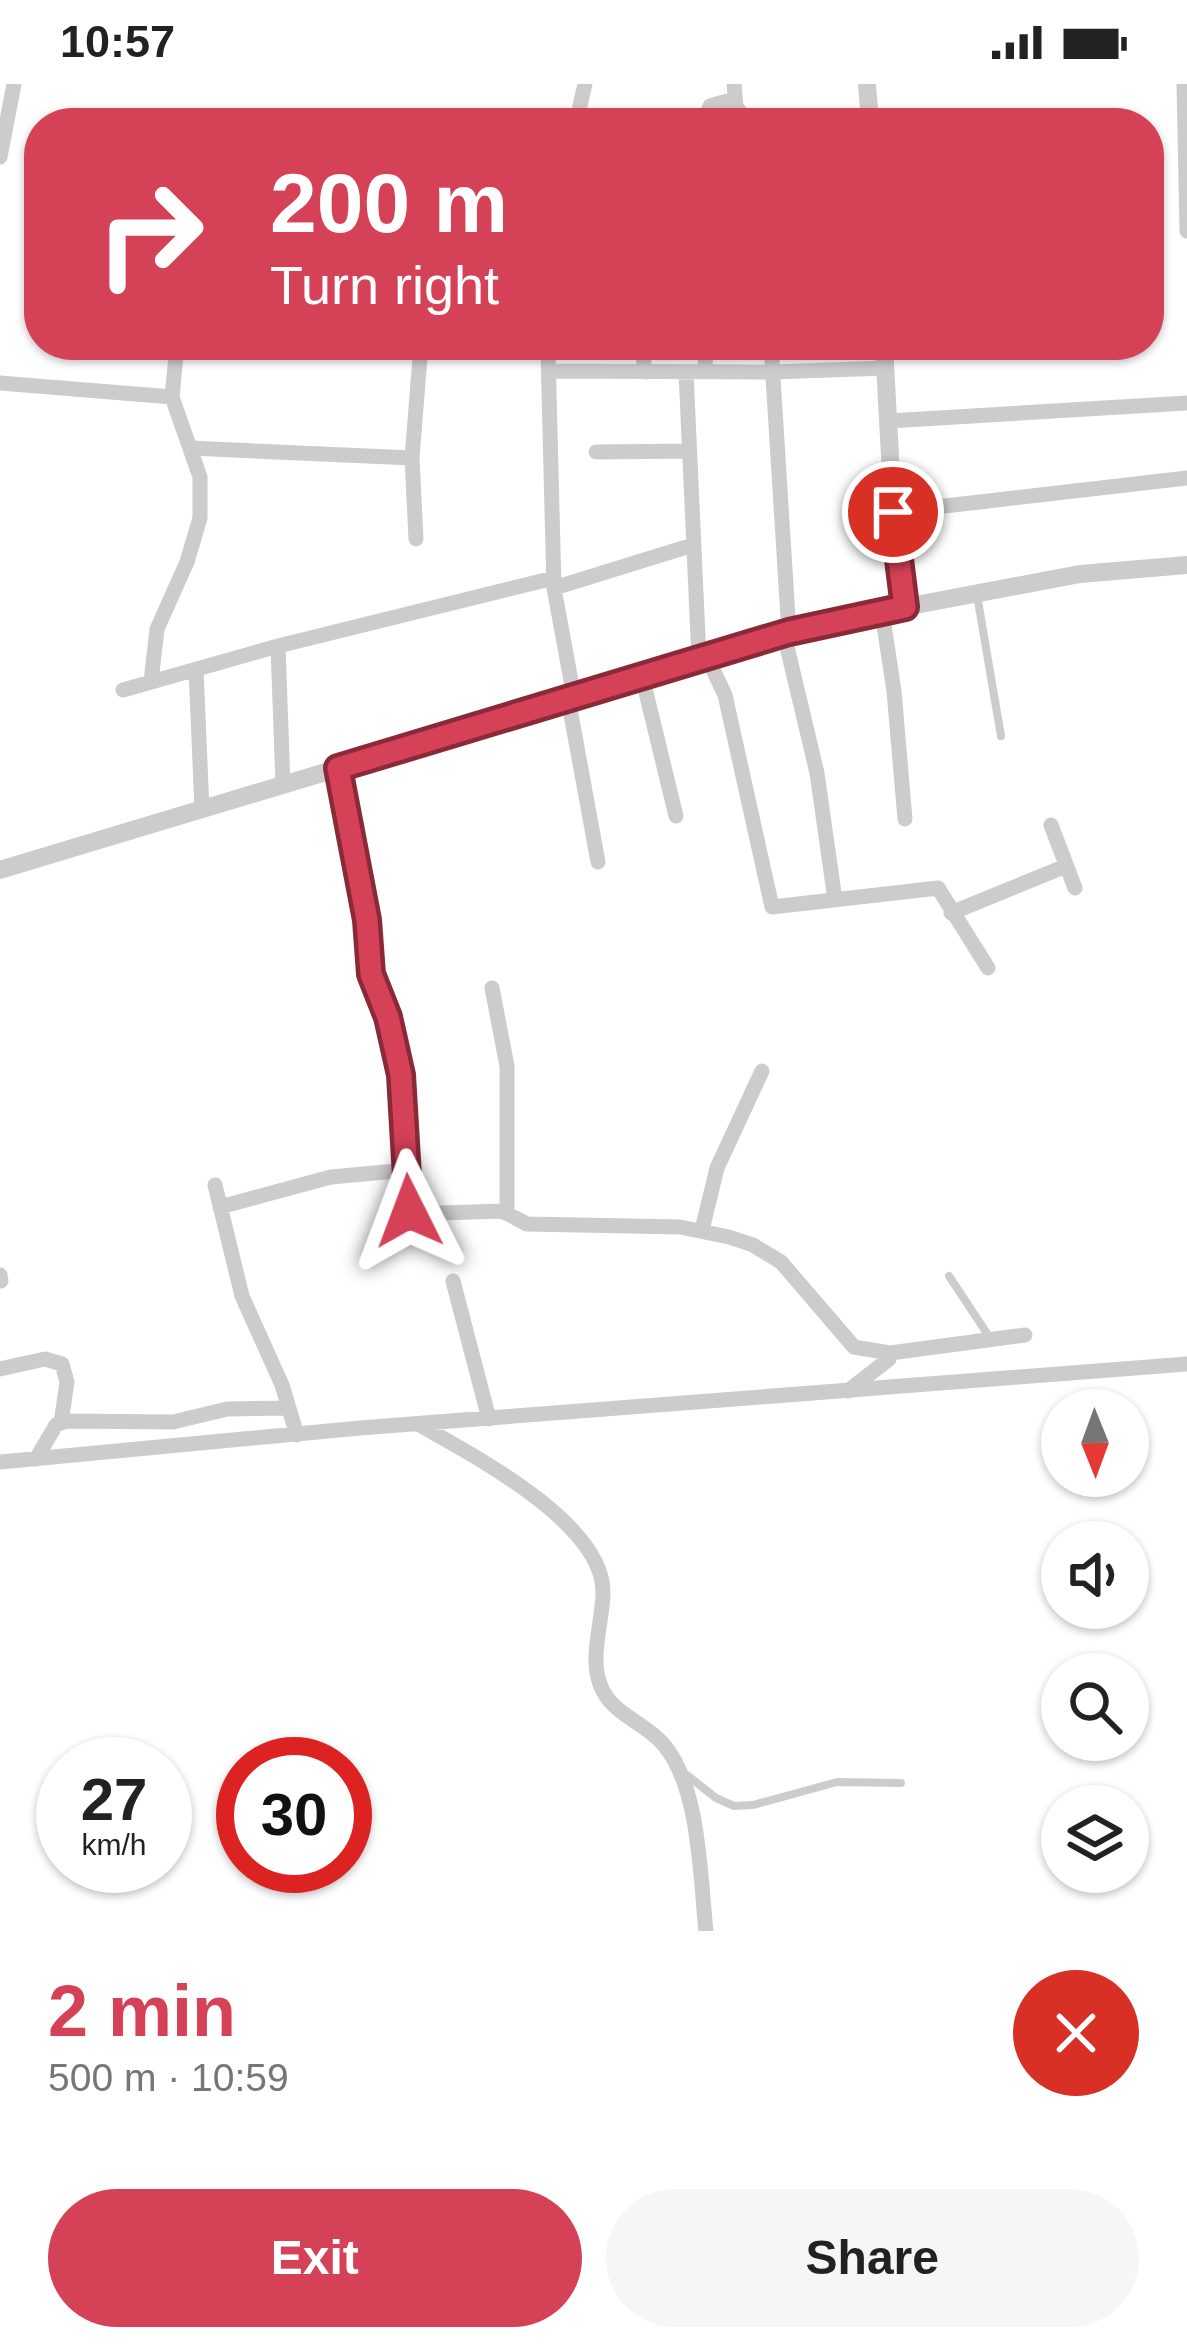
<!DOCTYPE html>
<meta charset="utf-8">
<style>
body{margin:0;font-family:Helvetica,sans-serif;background:#f6f6f6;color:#222;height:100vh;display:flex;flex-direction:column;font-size:45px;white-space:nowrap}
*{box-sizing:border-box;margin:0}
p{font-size:39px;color:#767676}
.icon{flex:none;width:66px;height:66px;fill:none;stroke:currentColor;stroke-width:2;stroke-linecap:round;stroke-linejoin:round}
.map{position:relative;height:1847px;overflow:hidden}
.sheet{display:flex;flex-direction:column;background:#fff;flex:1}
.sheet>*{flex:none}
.hud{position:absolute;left:24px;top:24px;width:1140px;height:252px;border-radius:48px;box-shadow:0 3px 9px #0004;background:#d54157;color:#fff;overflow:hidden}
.needle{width:78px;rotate:179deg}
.buttons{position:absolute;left:1041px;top:1305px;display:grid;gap:24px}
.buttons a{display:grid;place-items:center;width:108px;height:108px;border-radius:50%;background:#fff;box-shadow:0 3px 9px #0004;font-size:60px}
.speed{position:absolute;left:36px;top:1653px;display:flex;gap:24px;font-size:60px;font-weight:700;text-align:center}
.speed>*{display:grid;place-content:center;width:156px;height:156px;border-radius:50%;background:#fff;box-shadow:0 3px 9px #0004;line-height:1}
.speed small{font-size:30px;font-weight:400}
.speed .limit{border:18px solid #d22;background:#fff;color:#111}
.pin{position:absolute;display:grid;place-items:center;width:102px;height:102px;color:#fff;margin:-51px;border:6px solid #fff;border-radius:50%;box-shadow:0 3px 12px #0007}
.me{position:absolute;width:132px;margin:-66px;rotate:357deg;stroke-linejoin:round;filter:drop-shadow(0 0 9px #0008)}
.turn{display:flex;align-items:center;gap:42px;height:252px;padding:0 48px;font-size:54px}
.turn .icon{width:156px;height:156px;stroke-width:2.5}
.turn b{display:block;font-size:84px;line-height:102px}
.round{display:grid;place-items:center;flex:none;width:126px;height:126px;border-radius:63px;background:#f6f6f6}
.headline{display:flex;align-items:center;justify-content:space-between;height:204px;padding:0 48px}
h1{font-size:72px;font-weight:700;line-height:90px;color:#d54157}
.primary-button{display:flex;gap:24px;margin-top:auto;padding:24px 48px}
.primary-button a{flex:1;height:138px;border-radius:72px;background:#d54157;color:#fff;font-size:48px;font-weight:700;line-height:138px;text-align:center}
.primary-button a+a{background:#f6f6f6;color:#222}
.status{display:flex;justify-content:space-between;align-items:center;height:84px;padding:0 60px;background:#fff;direction:ltr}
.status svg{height:33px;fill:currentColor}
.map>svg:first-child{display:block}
</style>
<div class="status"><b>10:57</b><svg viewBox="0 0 49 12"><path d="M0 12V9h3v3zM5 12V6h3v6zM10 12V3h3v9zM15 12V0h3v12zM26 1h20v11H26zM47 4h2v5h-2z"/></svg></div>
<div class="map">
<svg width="1187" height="1847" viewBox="0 0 1187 1847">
<rect width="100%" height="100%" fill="#fff"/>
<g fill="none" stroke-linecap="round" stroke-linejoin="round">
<path stroke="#ccc" stroke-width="8" d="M977,511L1001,652
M949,1192L990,1254
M683,1688L716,1714L734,1722L753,1721L837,1698L901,1699"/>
<path stroke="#ccc" stroke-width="15" d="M734,0L736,23L750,39
M1184,0L1187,147
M576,39L585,0
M703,39L710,22L734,15
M0,73L14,0
M538,261L548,268L554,504L574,613
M642,261L645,288
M704,261L706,288
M771,261L789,549
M550,287L773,288L886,284
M686,288L699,575
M0,299L172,313
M889,337L1187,319
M190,364L412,374
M596,368L689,367
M893,428L1187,394
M416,455L412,374L421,261
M554,504L693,461
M882,528L894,607L905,735
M784,550L817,689L835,816
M278,562L283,701
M707,573L725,611L772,823L938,804L988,884
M196,585L202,726
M642,592L676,732
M151,598L157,545L187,478L200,434V393L172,313L177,261
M123,606L278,562L554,494
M568,614L598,778
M338,684L367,835L371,890L388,933L401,991L411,1130L502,1127L527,1140L680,1143L729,1153L753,1161L781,1178L854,1263L890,1269L889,1275L848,1307
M1051,741L1075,804
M951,829L1066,782
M492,904L507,982V1128
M215,1101L242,1212L282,1301L297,1351
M220,1123L331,1093L407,1086
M702,1146L717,1084L762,987
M0,1191L1,1197
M453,1197L489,1335
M890,1269L1025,1251
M0,1285L45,1275L62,1280L67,1298L61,1339
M420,1341C474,1372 603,1439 603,1508C603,1540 587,1577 603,1607C616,1632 647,1640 664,1661C700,1704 700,1793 706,1847
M36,1375L56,1341L66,1337L173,1338L227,1325L289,1324
M0,1378L360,1344L1187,1280"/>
<path stroke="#ccc" stroke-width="18" d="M867,0L870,39
M884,261L893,428L905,523L1080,490L1187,481
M0,786L784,550L905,523"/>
</g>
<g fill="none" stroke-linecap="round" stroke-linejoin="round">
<defs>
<path id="route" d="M409,1127L401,991L388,933L371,890L367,836L338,684L789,548L905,523L893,428"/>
</defs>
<use href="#route" stroke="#8a2a39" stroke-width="30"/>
<use href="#route" stroke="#d54157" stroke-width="21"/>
</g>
</svg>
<div class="buttons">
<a><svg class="needle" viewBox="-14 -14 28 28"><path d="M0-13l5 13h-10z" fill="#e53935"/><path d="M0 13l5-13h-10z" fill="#767676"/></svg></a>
<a><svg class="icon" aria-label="sound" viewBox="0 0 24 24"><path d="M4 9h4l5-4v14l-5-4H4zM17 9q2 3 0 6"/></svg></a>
<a><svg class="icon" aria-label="search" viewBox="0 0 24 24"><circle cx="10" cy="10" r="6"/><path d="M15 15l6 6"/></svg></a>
<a><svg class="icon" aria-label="layers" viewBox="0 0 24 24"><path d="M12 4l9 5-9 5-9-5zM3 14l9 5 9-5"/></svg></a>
</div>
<div class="speed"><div>27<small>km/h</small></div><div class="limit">30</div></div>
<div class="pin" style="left:893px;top:428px;background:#d93025"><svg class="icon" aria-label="arrive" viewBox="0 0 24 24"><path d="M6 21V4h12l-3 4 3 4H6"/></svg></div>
<svg class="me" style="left:409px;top:1127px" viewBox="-20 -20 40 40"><path d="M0-17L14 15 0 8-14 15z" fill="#d54157" stroke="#fff" stroke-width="4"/></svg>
<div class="hud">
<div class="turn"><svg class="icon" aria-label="right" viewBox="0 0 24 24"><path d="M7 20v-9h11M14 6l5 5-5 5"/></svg><div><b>200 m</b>Turn right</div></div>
</div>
</div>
<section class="sheet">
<div class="headline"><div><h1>2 min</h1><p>500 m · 10:59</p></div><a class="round" style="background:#d93025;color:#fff"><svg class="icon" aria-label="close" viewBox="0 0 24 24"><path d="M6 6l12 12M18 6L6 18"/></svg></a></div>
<div class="primary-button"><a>Exit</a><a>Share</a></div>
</section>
